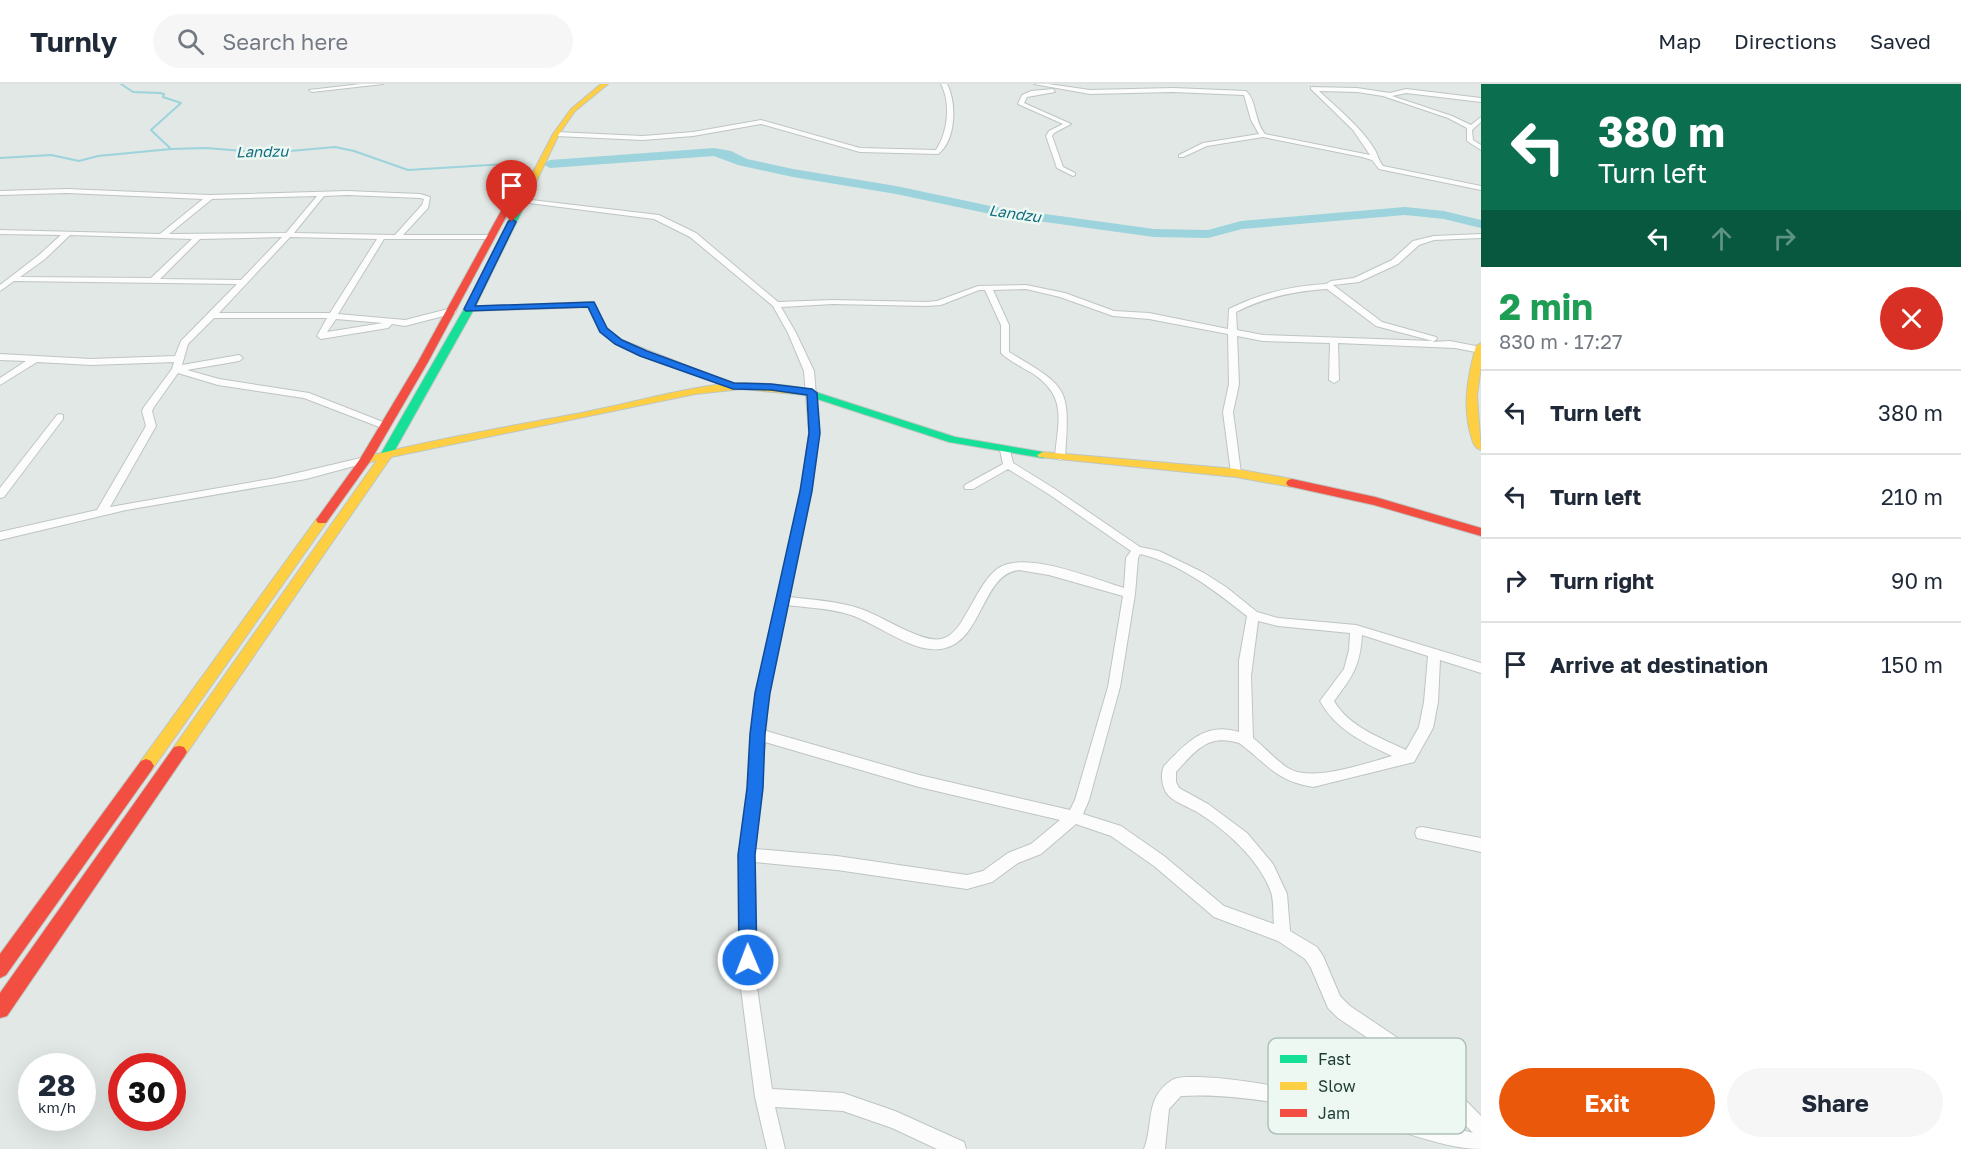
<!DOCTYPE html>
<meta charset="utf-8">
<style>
body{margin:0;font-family:"Golos Text",sans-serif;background:#f6f6f7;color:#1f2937;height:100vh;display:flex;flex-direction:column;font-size:22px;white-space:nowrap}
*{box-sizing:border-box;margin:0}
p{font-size:20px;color:#747a83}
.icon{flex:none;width:33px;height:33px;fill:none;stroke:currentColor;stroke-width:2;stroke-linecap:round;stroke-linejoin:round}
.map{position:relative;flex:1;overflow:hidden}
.drawer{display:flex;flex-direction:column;background:#fff;width:480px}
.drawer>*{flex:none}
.top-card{background:#0b6e4f;color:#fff;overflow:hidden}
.speed{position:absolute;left:18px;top:969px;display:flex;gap:12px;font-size:30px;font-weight:700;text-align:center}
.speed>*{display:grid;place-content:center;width:78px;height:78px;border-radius:50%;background:#fff;box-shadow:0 6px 24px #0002;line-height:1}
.speed small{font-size:15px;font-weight:400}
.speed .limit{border:9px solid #d22;background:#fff;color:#111}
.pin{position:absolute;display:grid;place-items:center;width:51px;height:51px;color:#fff;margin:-62px -26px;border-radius:50% 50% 50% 0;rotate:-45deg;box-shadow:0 0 6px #0007}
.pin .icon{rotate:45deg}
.me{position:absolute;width:66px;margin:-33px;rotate:359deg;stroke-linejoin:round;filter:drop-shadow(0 0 4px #0008)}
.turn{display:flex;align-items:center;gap:21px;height:126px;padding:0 18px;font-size:27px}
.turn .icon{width:78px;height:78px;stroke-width:2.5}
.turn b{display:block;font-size:42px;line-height:51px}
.lanes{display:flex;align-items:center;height:57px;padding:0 18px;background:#0003;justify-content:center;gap:30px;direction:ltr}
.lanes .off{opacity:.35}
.round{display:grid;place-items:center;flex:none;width:63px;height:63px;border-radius:32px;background:#f6f6f7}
.headline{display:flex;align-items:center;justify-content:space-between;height:102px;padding:0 18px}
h1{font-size:36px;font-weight:700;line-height:45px;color:#1e9e55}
.primary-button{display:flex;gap:12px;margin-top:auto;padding:12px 18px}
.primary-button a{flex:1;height:69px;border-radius:36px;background:#ea580c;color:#fff;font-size:24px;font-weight:700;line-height:69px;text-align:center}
.primary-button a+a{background:#f6f6f7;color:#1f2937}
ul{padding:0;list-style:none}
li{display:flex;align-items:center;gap:18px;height:84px;padding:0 18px;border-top:2px solid #e0e1e3}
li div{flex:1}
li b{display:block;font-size:22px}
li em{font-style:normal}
header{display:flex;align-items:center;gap:36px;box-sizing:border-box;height:84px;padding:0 30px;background:#fff;border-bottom:2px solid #e0e1e3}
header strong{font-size:28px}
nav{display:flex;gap:33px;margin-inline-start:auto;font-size:21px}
.search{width:420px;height:54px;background:#f6f6f7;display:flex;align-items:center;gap:15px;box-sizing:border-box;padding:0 21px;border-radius:33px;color:#747a83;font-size:22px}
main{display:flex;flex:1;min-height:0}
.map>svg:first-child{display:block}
</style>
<header>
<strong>Turnly</strong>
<div class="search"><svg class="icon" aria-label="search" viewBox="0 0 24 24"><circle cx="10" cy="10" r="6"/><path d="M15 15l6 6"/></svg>Search here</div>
<nav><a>Map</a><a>Directions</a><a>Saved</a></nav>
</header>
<main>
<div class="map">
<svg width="1481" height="1065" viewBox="0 0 1481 1065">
<rect width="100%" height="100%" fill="#e2e8e5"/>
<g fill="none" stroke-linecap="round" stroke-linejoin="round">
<path stroke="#9cd3dc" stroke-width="2" d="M121,0L133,8L160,9L164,10L163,13L181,19L151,46L170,64
M0,74L51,71L79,77L98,72L171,65L206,64L268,69L335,63L354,67L408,86L521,79"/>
<path fill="#9cd3dc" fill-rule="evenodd" d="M714,64L731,67L747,75L793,85L896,102L995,123L1154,145L1208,146L1241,137L1405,123L1444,127L1481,136V144L1444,135L1405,131L1242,145L1208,154L1154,153L995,131L896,110L793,93L738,81L714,72L550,84L543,80L550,76Z"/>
<defs>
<path id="street" d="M361,0H383L312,8L309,6Z
M941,0H947C957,19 956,57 938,70L860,68L761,40L693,52L643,56L556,52L553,50L556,48L643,52L693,48L761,36L860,64L936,66C948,48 951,19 941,0Z
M1034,0H1048L1090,6L1173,4L1246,7C1257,17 1254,37 1265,50L1370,71L1353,46L1311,5V3L1357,4L1390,9L1406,5L1481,14V18L1406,9L1392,12L1452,32L1471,41L1481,33V38L1472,46L1473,56L1481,61V66L1467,57V44L1448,34L1383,12L1357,8L1319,7C1338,25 1361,43 1375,66C1378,72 1379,77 1383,82L1481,102V106L1379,85L1372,76L1362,73L1263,53L1207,62L1183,73H1179V71L1203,59L1259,50L1251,36L1244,11L1173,8L1090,10Z
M1053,5L1055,8L1027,13L1024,19L1071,40L1054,49L1052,52L1063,83L1075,89V91L1073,92L1057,84L1046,52L1049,47L1063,40L1018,20L1022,11L1031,7Z
M67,105L210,111L347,107L420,110L430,113L428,124L403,151H490L494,153L490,155H384L338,230L405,236L452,224L456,227L455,229L405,242L392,240L388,244L321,255L317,252L327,234H214L188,260L182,281L239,271L243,274L239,277L187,286L219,295L309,309L388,340V344H382L304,314L218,301L178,289L154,323L152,327L156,342L110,423L276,394L365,373L369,374V378L306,395L126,426L0,456V448L97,426L146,342L142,327L144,323L172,285L174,278L91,281L37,278L0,301V294L26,277L0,276V270L91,275L175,272L181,257L237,200L14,197L0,207V201L39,171L61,151L0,150V146L160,150L203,115L67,109L0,111V107ZM347,111L420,114L424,115L422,121L395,151L294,149L324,112ZM317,112L286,149L169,150L212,115ZM70,151L192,155L151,194L20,193L45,175ZM282,153L241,196L160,195L200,155ZM290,153L377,155L330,229H219ZM336,235L383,239L327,248Z
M523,115L659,131L696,149L778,218L833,216L926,218L937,217L978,202L1026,201L1065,209L1114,227L1149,229L1228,245L1229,225C1261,209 1291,202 1326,200L1331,197L1354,194L1392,176L1413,157L1434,152L1481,150V154L1434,156L1419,161L1398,180L1359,198L1333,201L1382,238L1436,253L1437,255L1433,258L1450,257L1481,263V269L1455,264L1338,259L1339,296L1334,299L1329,296L1330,259L1263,257L1237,252L1239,300L1233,328L1241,389L1236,392L1231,389L1223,328L1229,300L1228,250L1149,235L1113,232L1060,213L1026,205L993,206L1009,241V268C1069,304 1070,303 1065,373L1060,376L1055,373C1058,336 1068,313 1032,289C1022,283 1009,277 1001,269V241L985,206H979L941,221L926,222L833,220L781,223L796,249L814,287L819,349L811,407L789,513C813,516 838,517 861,525C878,531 893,541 910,548C919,552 931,557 941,555C952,553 961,540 966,530C975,516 983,496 997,485C1023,465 1094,495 1124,504L1126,474L1131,467L1047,409L1008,385L973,405H965L964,403L965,401L1003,380L1000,366L1005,363L1010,366L1013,379L1055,405L1140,463L1159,467L1204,489L1226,503L1257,528L1278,534L1356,541L1481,579V589L1440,576L1438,618L1433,644L1414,678L1313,703C1275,697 1268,680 1239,659C1208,649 1195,667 1176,688V698L1179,704L1208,720L1247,749L1273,780L1287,810L1290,847L1317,863L1323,872L1340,912L1350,922L1417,967L1481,1032V1065C1450,1065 1418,1052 1388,1044C1326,1027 1245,1008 1181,1012L1169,1025L1165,1065H1144C1154,1040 1144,1014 1172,996C1179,992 1191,993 1199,993C1230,994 1260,999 1290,1005C1352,1016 1412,1031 1473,1049L1405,979L1338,934L1328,924L1311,884L1305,875L1278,857L1214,833L1154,782L1111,752L1076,740L1041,770L1018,779L992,798L967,805L837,786L755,778L756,897L772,1005L843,1009L895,1027L964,1058L966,1065H937L892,1044L843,1027L775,1023L785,1065H767L755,1013L740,897V771L748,704L756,609L801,407L809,349L804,287L788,249L773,222L690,153L654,135L521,118V116ZM1327,205L1376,242L1433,257L1263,251L1237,246L1236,228C1266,213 1294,207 1327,205ZM1140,470C1180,479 1215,507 1247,532L1239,577V648C1205,637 1185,660 1164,682C1160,691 1162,705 1169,712C1176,719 1189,723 1197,728C1226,746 1259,775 1271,808C1274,818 1273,830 1274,840L1224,822L1164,772L1121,742L1083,730L1089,716L1120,603L1135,510L1138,474ZM1019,486L1049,491L1123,512L1108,603L1075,716L1070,726L919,691L766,647L768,609L787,521C808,524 831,524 851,531C878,540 912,569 941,565C983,559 981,490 1019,486ZM1258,537L1278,542L1350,549L1349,566L1344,585L1320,617C1336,646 1364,659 1392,672C1366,679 1312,699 1288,684C1275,676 1265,663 1253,654L1251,592ZM1362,551L1428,572L1424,618L1419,643L1406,666C1381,654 1349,643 1334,617C1352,593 1360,583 1362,551ZM765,658L919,703L1060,736L1031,760L1008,769L983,787L967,791L837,772L755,765Z
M591,218L595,220L607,245L622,256L738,302L733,305L730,304L616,260L600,248L588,223L469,227L465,225L469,223Z
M60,330L63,331V335L4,413L0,414V404L57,331Z
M1422,743L1481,754V768L1417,754L1415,749L1417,744Z"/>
<path id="fast" d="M532,96L536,98L474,225L391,373L389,375H381L379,373L464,225L528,98Z
M806,305L955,353L1043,368L1049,371L1043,374L949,358L802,310V306Z"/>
<path id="slow" d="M601,0H608L575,27L559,50L536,98L529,100L528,98L553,50L571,25Z
M1481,259V282L1477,312L1481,366C1474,364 1473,358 1471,352C1462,321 1468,292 1476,262Z
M733,299C749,299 800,300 811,308L806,311L742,305L695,310L391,373L184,673L179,674L174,673L171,668L174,663L377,376L365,380L359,376L361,374C434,355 507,343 581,329C632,319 681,304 733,299Z
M1043,368L1236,385L1292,395L1298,399L1292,403L1236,393L1039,373L1037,371Z
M322,432L328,436L326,439L151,687L146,689L141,687L138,682L141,677L318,433Z"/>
<path id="jam" d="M507,116L514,118L428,278L371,376L326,439H318L316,436L360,375L418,278Z
M1292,395L1375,413L1481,444V452L1374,421L1288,402L1286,399L1288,396Z
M179,662L184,663L187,668L184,673L7,932L0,934V909L174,663Z
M146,675L151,677L154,682L151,687L6,891L0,894V870L141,677Z"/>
</defs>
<use href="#street" stroke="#bec5c2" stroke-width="2"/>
<use href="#fast" stroke="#bdc6c2" stroke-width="2"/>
<use href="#slow" stroke="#bdc6c2" stroke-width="2"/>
<use href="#jam" stroke="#bdc6c2" stroke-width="2"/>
<use href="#street" fill="#fbfcfb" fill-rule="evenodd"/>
<use href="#fast" fill="#16e098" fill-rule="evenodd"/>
<use href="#slow" fill="#ffcf43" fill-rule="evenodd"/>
<use href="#jam" fill="#f24e42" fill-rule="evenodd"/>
</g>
<path fill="#1a73e8" stroke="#114b97" stroke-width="1.5" d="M512,135L516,138L475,222L594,218L607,244L622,256L647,267L734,299L771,300L812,305L817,309L820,349L812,407L770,609L765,650L763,704L755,771L757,876L754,883L748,885L741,883L739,876L738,771L747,704L750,650L755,609L800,407L809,349L807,311L771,306L733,305L640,272L615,260L600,248L588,223L466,227L464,225L508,138Z"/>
<g text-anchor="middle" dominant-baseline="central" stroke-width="5" stroke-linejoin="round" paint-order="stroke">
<g font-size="15" font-style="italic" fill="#116d7f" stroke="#eef8f3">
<text transform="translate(262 67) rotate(-1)">Landzu</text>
<text transform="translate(1015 129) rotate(8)">Landzu</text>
</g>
</g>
<rect x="1268" y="954" width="198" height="96" rx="9" fill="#eef8f3" stroke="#afc0ba" stroke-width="1.5"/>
<rect x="1280" y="971" width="27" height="8" fill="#16e098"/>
<rect x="1280" y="998" width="27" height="8" fill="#ffcf43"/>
<rect x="1280" y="1025" width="27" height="8" fill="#f24e42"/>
<g font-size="16" fill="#1d3d34">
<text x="1318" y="981">Fast</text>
<text x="1318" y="1008">Slow</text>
<text x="1318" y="1035">Jam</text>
</g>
</svg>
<div class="speed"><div>28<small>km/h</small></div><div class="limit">30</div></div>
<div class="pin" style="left:512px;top:138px;background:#d93025"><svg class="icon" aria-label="arrive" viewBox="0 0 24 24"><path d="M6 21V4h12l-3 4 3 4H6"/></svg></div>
<svg class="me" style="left:748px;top:876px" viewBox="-20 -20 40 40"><circle r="17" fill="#1a73e8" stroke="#fff" stroke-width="3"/><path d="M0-11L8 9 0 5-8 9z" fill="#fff"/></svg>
</div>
<section class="drawer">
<div class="top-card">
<div class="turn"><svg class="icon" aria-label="left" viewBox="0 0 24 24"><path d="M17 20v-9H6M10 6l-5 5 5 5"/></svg><div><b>380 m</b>Turn left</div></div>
<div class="lanes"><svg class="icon" aria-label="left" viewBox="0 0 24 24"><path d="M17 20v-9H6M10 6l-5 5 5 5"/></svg><svg class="icon off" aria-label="ahead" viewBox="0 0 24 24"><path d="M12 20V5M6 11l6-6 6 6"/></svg><svg class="icon off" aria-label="right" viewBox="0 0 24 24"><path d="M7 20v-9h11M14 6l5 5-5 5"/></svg></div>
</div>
<div class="headline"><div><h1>2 min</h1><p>830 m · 17:27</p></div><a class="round" style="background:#d93025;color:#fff"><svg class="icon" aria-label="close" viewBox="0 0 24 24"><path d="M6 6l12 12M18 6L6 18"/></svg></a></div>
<ul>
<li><svg class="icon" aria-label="left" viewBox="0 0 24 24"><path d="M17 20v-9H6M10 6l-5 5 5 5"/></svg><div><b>Turn left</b></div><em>380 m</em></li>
<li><svg class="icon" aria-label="left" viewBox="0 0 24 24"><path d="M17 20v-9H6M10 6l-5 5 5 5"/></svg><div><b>Turn left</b></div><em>210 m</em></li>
<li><svg class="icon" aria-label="right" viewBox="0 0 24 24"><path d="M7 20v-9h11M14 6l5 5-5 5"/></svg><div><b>Turn right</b></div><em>90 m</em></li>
<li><svg class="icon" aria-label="arrive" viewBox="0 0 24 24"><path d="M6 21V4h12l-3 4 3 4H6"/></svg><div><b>Arrive at destination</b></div><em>150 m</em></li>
</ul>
<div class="primary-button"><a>Exit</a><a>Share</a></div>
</section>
</main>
